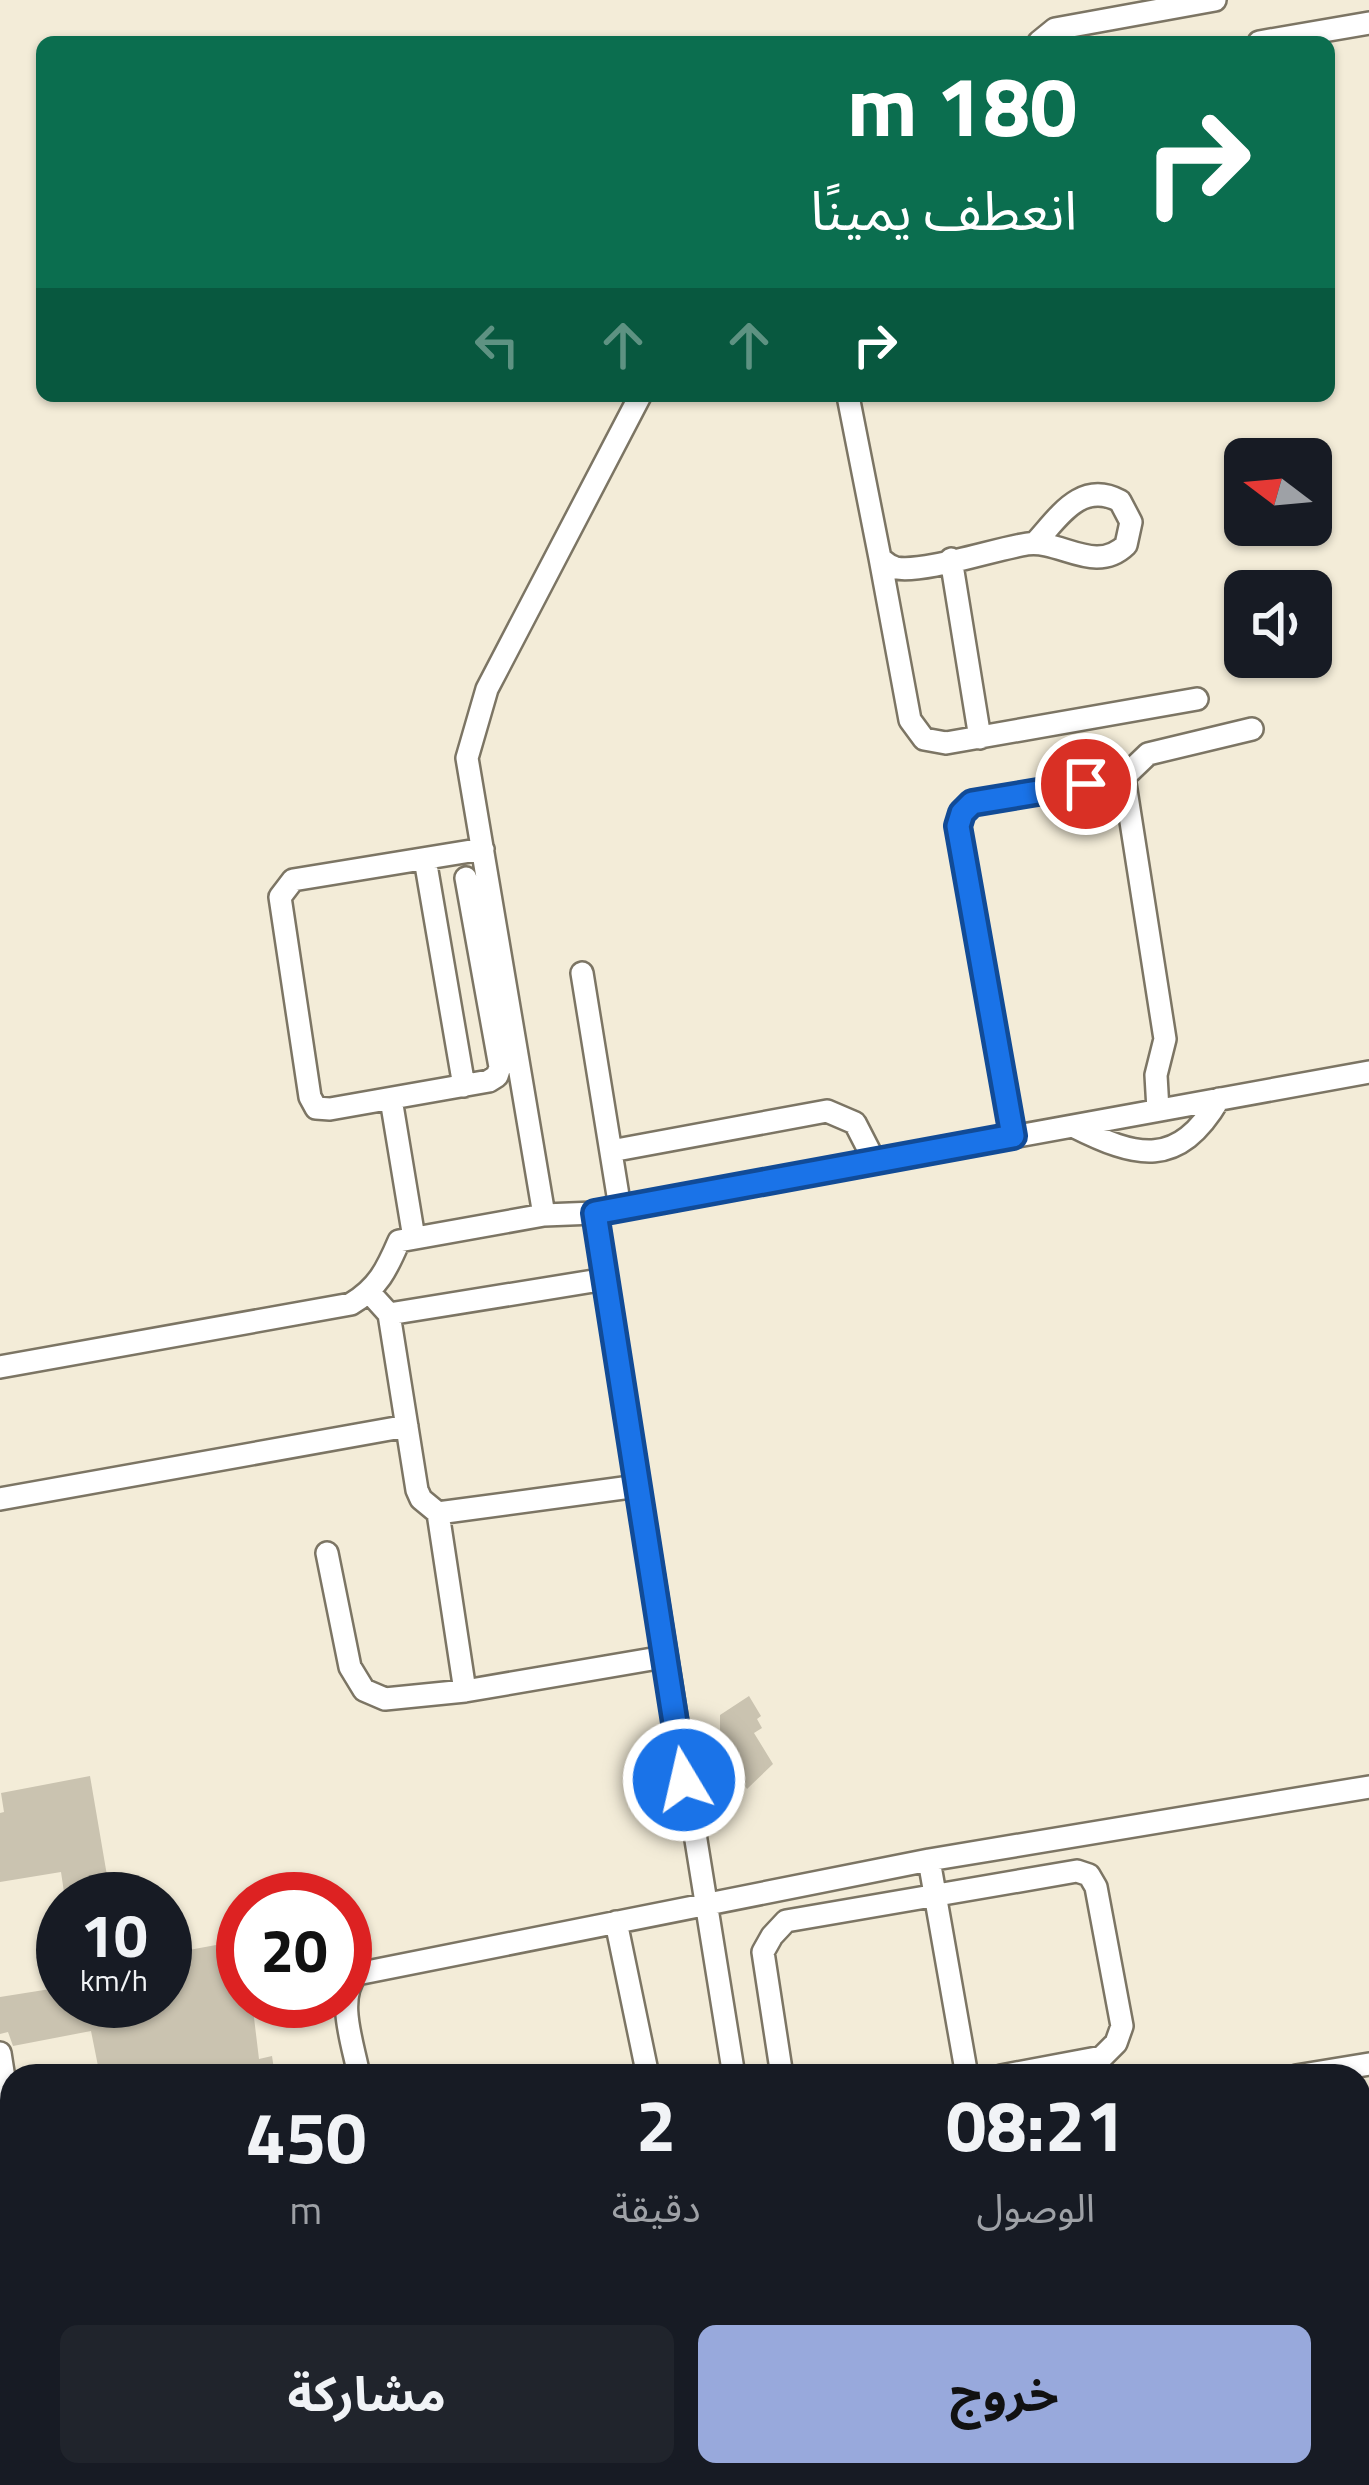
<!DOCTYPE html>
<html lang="ar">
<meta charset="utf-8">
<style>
body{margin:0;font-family:"Titillium Web","Noto Sans Arabic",sans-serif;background:#20242c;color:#f1f3f6;direction:rtl;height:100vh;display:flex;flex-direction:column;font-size:45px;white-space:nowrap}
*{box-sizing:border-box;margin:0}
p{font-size:39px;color:#9ea1a6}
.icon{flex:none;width:66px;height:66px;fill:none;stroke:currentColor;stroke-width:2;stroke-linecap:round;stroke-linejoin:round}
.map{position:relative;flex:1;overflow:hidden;direction:ltr}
.side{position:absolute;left:0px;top:2064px;width:1371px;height:423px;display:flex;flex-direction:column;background:#171b24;border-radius:36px 36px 0 0;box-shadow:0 3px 9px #0004;direction:rtl}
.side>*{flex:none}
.top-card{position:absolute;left:36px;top:36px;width:1299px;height:366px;border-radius:18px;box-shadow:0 3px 9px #0004;direction:rtl;background:#0b6e4f;color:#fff;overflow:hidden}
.needle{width:78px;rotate:286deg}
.buttons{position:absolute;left:1224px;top:438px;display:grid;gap:24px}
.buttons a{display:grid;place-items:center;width:108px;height:108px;border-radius:18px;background:#171b24;box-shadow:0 3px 9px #0004;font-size:60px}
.speed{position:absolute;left:36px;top:1872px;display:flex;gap:24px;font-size:60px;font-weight:700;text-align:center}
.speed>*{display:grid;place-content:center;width:156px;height:156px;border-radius:50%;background:#171b24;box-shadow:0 3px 9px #0004;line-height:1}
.speed small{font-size:30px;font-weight:400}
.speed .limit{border:18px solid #d22;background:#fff;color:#111}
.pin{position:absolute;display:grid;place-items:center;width:102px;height:102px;color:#fff;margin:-51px;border:6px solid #fff;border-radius:50%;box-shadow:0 3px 12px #0007}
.me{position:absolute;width:132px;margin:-66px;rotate:351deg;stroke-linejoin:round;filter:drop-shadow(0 0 9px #0008)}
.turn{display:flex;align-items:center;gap:42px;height:252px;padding:0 60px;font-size:54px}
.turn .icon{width:156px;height:156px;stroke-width:2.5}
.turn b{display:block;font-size:84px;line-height:102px}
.lanes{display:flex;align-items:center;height:114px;padding:0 60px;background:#0003;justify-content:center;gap:60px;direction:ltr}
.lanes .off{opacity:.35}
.eta{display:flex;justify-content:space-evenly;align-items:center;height:204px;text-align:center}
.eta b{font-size:72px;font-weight:700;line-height:84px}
.action{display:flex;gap:24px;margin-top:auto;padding:24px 60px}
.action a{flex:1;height:138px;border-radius:18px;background:#98a9dc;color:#111;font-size:48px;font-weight:700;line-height:138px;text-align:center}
.action a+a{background:#20242c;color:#f1f3f6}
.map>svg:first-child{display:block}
</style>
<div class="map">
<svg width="1369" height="2485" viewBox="0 0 1369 2485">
<rect width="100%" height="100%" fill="#f3ecd8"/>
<path fill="#cac3b0" d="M749,1696L761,1716L757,1719L762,1728L754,1733L773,1764L747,1789L720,1746V1715Z
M90,1776L111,1899H65L61,1872L0,1882V1813L4,1812L1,1793Z
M243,1940V2001H252L259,2059L272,2056L275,2076H100L91,2031L13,2046L8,2032L0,2034V1997L63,1987V2001H165V1964L190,1960L189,1950Z"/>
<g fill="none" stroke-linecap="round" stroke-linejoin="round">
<defs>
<path id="minor" d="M1039,42L1055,29L1215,0
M1259,42L1369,23
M848,396L880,558C885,562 888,566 896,568C924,573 995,549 1027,544C1060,539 1095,575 1126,545L1131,522L1120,501C1081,480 1059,517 1035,543
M880,558L910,720L924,739L946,743L1197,699
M951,559L980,738
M1124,777L1148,754L1252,729
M425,859L464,1086
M466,878L500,1067L497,1076L489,1081L330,1109L316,1108L310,1097L280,897L293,880L483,849
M582,973L620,1208
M391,1099L414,1238
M1073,1126C1137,1158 1178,1169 1219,1099
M1013,1136L958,825L962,813L972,803L1124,777L1165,1039L1156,1075L1158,1110
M611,1151L827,1111L855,1123L875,1162
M595,1213L734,2076
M544,1215L467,758L487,689L640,396
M370,1293L389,1314L417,1490L421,1499L438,1513L465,1691
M389,1314L606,1279
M0,1367L351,1304C378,1288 387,1269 399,1241L544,1215L595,1213L1369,1072
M0,1499L407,1426
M438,1513L638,1486
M327,1553L350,1667L364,1690L385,1699L465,1691L664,1657
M929,1860L967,2076
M616,1922L648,2076
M0,2053L12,2129
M359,2076C354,2046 335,1999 357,1974L929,1860L1369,1787
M782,2076L763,1952L772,1936L786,1921L1077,1871L1089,1875L1096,1887L1122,2026L1116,2043L1102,2057L1001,2076
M1296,2076L1369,2064
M788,2475L790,2485
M814,2475L816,2485"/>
<path id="major" d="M1359,2429L1369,2427
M1149,2485L1187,2475"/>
</defs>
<use href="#minor" stroke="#7c7564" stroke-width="26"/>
<use href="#major" stroke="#7c7564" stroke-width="32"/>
<use href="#minor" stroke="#fff" stroke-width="21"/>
<use href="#major" stroke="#fff" stroke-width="27"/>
</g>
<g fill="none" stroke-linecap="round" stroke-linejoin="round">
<defs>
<path id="route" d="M684,1780L595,1213L1013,1136L958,826L962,813L972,803L1086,784"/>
</defs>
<use href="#route" stroke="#114b97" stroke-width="30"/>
<use href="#route" stroke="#1a73e8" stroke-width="21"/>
</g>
</svg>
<div class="buttons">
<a><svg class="needle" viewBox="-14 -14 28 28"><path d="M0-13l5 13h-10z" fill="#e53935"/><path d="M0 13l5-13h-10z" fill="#9ea1a6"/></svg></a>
<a><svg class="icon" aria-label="sound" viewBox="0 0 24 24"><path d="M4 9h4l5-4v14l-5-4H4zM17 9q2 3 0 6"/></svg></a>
</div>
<div class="speed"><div>10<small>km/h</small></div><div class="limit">20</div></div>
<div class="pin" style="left:1086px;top:784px;background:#d93025"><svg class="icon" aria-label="arrive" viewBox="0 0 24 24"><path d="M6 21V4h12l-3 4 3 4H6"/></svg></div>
<svg class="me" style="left:684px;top:1780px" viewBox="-20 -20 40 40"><circle r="17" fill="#1a73e8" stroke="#fff" stroke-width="3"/><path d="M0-11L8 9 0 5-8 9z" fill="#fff"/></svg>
<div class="top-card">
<div class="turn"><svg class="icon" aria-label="right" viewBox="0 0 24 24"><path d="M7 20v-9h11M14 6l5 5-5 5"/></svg><div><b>180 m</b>انعطف يمينًا</div></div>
<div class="lanes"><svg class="icon off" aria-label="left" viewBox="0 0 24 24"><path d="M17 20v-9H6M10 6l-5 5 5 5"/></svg><svg class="icon off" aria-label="ahead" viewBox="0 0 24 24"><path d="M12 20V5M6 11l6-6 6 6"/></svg><svg class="icon off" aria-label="ahead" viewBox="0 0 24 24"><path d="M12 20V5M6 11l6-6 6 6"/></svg><svg class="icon" aria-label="right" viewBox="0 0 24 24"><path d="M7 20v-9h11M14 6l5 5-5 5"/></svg></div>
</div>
<section class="side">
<div class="eta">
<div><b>08:21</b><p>الوصول</p></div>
<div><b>2</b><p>دقيقة</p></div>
<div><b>450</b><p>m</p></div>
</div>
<div class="action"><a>خروج</a><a>مشاركة</a></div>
</section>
</div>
